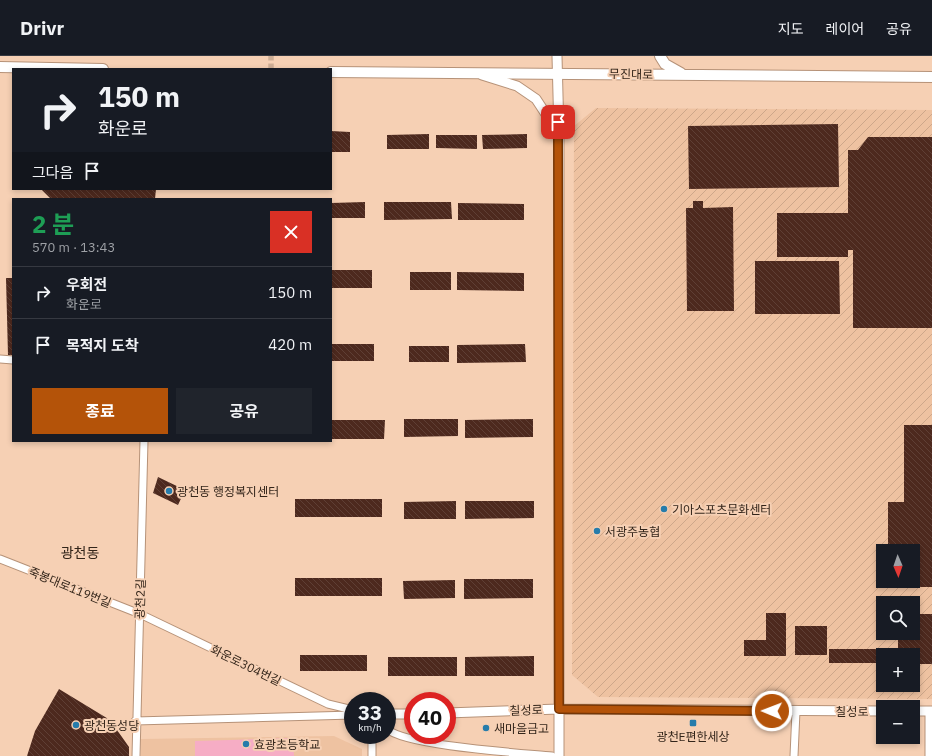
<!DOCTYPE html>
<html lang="ko">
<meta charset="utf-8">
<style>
body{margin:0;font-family:"IBM Plex Sans","Noto Sans KR",sans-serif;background:#20242c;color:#f1f3f6;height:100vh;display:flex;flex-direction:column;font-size:15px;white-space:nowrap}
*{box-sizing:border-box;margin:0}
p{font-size:13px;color:#9ea1a6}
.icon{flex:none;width:22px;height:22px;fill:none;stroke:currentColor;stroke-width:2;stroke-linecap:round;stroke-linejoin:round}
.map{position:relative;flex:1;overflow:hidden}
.side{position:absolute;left:12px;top:142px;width:320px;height:244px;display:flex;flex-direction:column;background:#171b24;border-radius:0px;box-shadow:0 2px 6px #0003}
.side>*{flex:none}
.guide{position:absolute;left:12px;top:12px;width:320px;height:122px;border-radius:0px;box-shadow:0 2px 6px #0003;background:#171b24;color:#f1f3f6;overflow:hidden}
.needle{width:26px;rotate:178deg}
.tools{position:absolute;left:876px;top:488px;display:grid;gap:8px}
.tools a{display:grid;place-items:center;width:44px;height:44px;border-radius:0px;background:#171b24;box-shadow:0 2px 6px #0003;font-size:20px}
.speed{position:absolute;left:344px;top:636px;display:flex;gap:8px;font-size:20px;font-weight:700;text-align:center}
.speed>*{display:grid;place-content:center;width:52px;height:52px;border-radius:50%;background:#171b24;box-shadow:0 2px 6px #0003;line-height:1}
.speed small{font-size:10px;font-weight:400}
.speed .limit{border:6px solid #d22;background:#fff;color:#111}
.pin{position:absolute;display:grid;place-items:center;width:34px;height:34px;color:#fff;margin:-17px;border-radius:8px;box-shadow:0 2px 6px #0006}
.me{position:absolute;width:44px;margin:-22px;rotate:271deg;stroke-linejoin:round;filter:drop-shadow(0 0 3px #0008)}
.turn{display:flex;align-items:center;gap:14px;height:84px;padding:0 20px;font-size:18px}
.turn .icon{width:52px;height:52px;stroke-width:2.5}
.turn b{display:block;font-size:28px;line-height:34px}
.then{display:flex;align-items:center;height:38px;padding:0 20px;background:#0003;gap:8px;font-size:15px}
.round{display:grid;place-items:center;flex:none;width:42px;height:42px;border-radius:0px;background:#20242c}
.headline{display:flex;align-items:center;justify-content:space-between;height:68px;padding:0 20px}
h1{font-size:24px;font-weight:700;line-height:30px;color:#1e9e55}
.primary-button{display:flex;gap:8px;margin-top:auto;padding:8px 20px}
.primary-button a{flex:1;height:46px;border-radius:0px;background:#b45309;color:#fff;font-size:16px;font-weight:700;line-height:46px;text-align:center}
.primary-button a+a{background:#20242c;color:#f1f3f6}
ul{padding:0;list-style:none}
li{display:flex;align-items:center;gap:12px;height:52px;padding:0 20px;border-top:1px solid #363941}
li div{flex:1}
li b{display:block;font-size:15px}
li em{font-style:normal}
header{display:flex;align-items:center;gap:24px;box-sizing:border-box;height:56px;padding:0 20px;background:#171b24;border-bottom:1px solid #363941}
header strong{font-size:19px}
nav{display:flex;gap:22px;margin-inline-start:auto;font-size:14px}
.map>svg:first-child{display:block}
</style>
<header>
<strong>Drivr</strong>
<nav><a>지도</a><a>레이어</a><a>공유</a></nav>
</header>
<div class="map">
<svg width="932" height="700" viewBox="0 0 932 700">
<defs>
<pattern id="industrial-furrows" width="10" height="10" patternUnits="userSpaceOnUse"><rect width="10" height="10" fill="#eec2a1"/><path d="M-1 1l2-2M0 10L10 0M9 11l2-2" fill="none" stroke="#cda78a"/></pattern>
<pattern id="building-back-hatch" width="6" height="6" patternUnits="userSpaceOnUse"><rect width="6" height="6" fill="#4d291e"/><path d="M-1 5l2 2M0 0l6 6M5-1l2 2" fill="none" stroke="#5f3f35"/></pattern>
</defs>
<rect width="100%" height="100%" fill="#f6d0b4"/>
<path fill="#eec2a1" d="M334,680L362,693V700H141V683Z"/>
<path fill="url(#industrial-furrows)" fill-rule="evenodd" d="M596,52L932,54V643L598,641L572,619L574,70ZM883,495H913V525H883ZM883,547H913V577H883ZM883,599H913V629H883Z"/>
<path fill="#f6adc5" d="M293,682L294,700H195V685Z"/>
<path fill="url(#building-back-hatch)" d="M838,68L839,131L689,133L688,70Z
M331,75L350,76V96H331Z
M429,78V93H387V79Z
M527,78V92L483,93L482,79Z
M436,79H477V93L436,92Z
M868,81H932V272H853V194H848V201H777V157H848V94H858Z
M41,133H156L155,143H51Z
M693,145H703V152L733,151L734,255H687L686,152H693Z
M365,146V162H331V147Z
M384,146H451L452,163L384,164Z
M458,147L524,148V164H458Z
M755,205H839L840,258H755Z
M331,214H372V232H331Z
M410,216H451V234H410Z
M457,216L524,217V235L457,234Z
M6,222H13V299H8Z
M331,288H374V305H331Z
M525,288L526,306L457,307V289Z
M409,290H449V306H409Z
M404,363H458V380L404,381Z
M533,363V381L465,382V364Z
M331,364H385L384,383H331Z
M904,369H932V531H888V525H913V495H888V446H904Z
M158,421L185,434L178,449L153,437Z
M295,443H382V461H295Z
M456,445V463H404V446Z
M465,445H534V462L465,463Z
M295,522H382V540H295Z
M464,523H533V542L464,543Z
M455,524V542L404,543L403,525Z
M766,557H786V600H744V584H766Z
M913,558H932V608H913V599H898V577H913Z
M795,570H827V599H795Z
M829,593H892V599H883V607H829Z
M300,599H367V615H300Z
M534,600V620H465V601Z
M388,601H457V620H388Z
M59,633L110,664L129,691V700H27L35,675Z"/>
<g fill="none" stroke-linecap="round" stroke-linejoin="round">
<path stroke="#cfae95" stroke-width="5.5" stroke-dasharray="5.5 3" stroke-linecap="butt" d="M271,13V0"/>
<defs>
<path id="minor" d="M0,303L13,304
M0,503L140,558L328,648L353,654
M929,655V700
M135,665L353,659
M387,673C406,690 521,697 552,700
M372,679V700
M136,700L144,385
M794,700L796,655"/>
<path id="tertiary" d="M557,0L559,78V700
M482,19L517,30L536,43L559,78
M913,655H932
M447,657L559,653L883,655
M387,658H413"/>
<path id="secondary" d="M660,0L665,8L681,17
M0,11L103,13
M331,16L932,21"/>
</defs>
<use href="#minor" stroke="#b69278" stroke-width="9"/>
<use href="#tertiary" stroke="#b69278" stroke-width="11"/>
<use href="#secondary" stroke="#b69278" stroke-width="12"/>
<use href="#minor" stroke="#fff" stroke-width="7"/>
<use href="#tertiary" stroke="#fff" stroke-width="9"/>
<use href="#secondary" stroke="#fff" stroke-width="10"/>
</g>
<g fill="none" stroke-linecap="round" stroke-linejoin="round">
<defs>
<path id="route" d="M558,66L559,653L772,655"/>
</defs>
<use href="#route" stroke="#753606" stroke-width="10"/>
<use href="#route" stroke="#b45309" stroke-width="7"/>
</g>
<g fill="#267cab" stroke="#f6d0b4" stroke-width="1.5">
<circle cx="169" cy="435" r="4"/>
<circle cx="664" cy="453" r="4"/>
<circle cx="597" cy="475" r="4"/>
<rect x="689" y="663" width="8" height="8" rx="2"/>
<circle cx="76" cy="669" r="4"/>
<circle cx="486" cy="672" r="4"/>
<circle cx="246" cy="688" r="4"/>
</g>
<g text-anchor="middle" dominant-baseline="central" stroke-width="4" stroke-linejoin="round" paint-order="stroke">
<g font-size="12" fill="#33251a" stroke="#f6d0b4">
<text transform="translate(631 18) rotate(1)">무진대로</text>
<text transform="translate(70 531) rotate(22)">죽봉대로119번길</text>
<text transform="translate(140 543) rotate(-88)">광천2길</text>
<text transform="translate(246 609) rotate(26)">화운로304번길</text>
<text transform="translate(526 654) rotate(-2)">칠성로</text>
<text x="852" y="655">칠성로</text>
</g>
<g font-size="12" fill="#33251a" stroke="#f6d0b4" text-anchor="start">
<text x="177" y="435">광천동 행정복지센터</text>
<text x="672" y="453">기아스포츠문화센터</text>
<text x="605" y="475">서광주농협</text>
<text x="84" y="669">광천동성당</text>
<text x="494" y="672">새마을금고</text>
<text x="693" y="680" text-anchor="middle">광천E편한세상</text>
<text x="254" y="688">효광초등학교</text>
</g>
<g font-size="14" fill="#33251a" stroke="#f6d0b4">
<text x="80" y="497">광천동</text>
</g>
</g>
</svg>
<div class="tools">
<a><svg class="needle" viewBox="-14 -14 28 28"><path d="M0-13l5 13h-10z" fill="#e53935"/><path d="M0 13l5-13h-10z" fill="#9ea1a6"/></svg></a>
<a><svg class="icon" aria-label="search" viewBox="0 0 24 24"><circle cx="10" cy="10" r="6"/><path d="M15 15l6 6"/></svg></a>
<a>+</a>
<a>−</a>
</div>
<div class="speed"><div>33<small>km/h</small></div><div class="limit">40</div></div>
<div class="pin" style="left:558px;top:66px;background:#d93025"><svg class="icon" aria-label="arrive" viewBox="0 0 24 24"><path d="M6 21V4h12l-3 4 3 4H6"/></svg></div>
<svg class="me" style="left:772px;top:655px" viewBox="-20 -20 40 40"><circle r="17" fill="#b45309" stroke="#fff" stroke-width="3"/><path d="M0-11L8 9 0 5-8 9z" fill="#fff"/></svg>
<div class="guide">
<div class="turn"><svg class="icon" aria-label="right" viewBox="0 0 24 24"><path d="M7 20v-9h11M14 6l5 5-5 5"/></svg><div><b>150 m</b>화운로</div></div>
<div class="then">그다음<svg class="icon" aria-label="arrive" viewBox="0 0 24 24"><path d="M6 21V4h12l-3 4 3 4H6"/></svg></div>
</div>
<section class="side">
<div class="headline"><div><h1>2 분</h1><p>570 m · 13:43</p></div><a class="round" style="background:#d93025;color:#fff"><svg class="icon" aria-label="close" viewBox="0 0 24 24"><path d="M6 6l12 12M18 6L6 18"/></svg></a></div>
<ul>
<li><svg class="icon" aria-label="right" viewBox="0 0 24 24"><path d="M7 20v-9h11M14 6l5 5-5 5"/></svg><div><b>우회전</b><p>화운로</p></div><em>150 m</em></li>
<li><svg class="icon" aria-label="arrive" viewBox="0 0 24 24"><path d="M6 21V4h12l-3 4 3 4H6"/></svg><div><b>목적지 도착</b></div><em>420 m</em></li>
</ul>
<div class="primary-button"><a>종료</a><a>공유</a></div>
</section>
</div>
